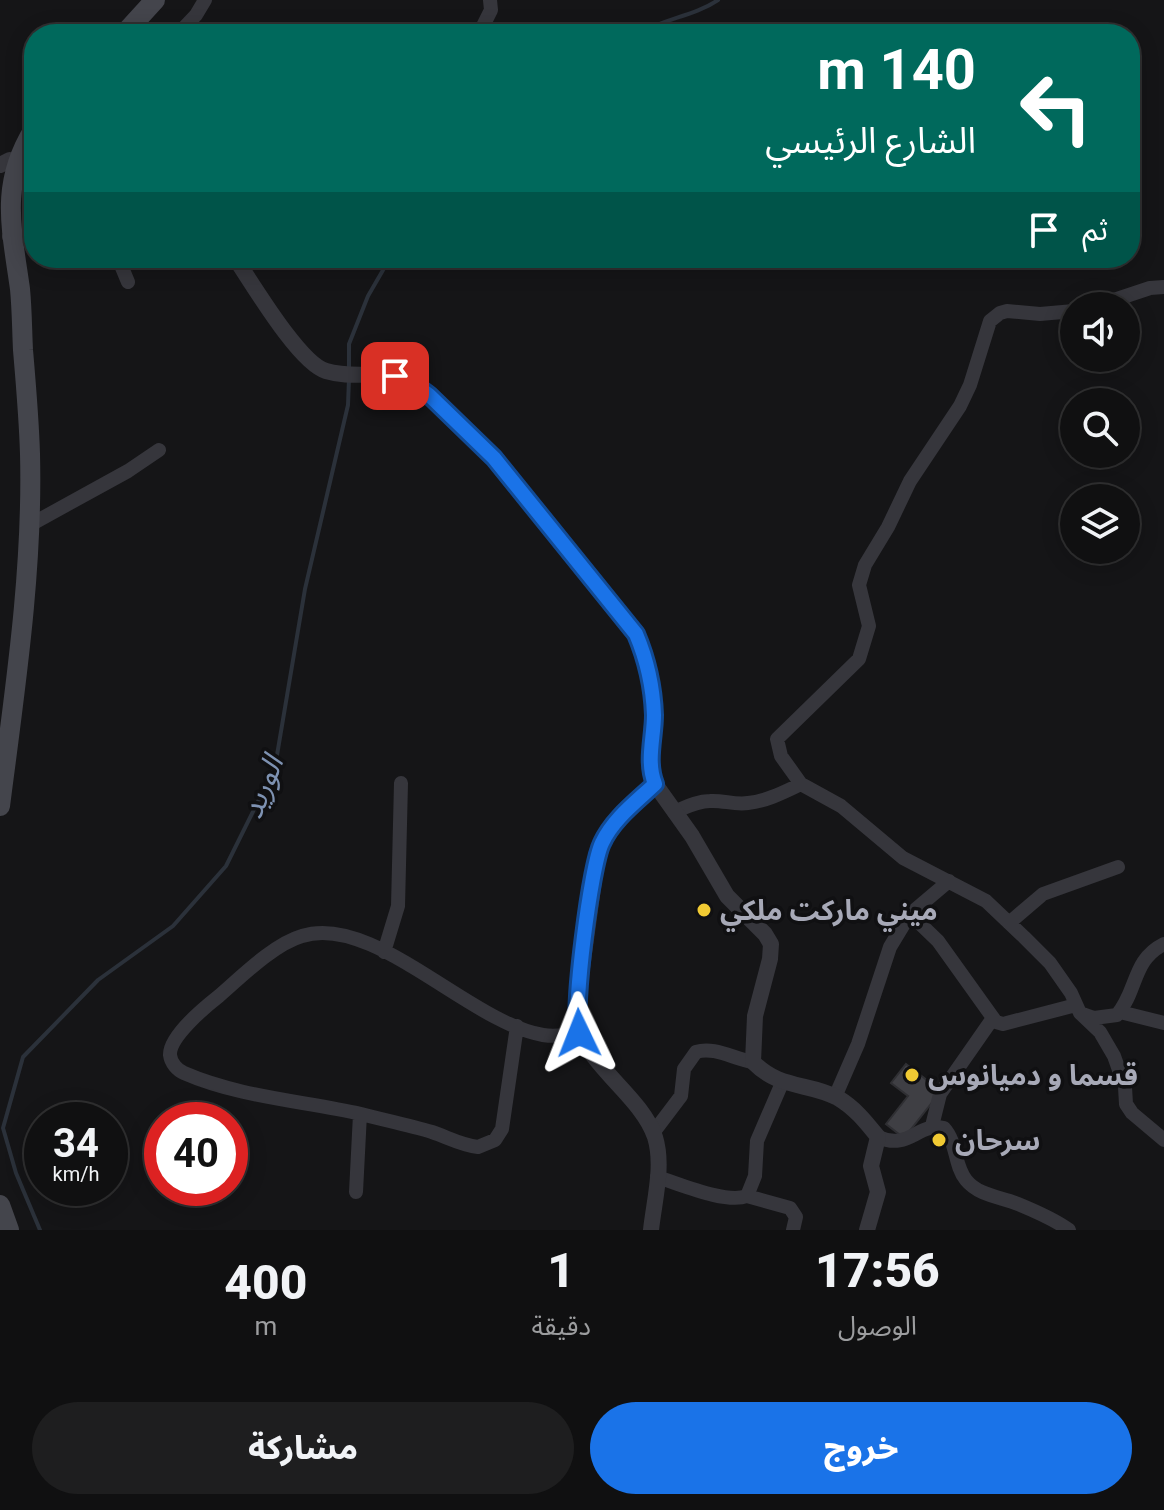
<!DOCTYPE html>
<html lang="ar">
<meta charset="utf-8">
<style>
body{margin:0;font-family:Roboto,"Noto Sans Arabic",sans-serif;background:#1e1e1f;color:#f1f3f6;direction:rtl;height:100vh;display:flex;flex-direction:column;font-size:30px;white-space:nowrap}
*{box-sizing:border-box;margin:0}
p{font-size:26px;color:#9c9d9f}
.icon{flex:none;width:44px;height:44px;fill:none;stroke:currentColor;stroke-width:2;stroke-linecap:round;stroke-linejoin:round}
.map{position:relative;height:1230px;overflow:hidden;direction:ltr}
.details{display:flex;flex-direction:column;background:#101011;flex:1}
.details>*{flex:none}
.hud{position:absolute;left:24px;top:24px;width:1116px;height:244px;border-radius:32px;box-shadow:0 4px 20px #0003,0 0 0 2px #303031;direction:rtl;background:#00695c;color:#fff;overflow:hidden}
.tools{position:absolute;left:1060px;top:292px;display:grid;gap:16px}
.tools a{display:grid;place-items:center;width:80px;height:80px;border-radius:50%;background:#101011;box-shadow:0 4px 20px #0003,0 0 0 2px #303031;font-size:40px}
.speed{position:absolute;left:24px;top:1102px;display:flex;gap:16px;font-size:40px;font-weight:700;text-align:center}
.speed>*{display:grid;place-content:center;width:104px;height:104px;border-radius:50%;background:#101011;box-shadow:0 4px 20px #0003,0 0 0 2px #303031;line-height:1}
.speed small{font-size:20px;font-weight:400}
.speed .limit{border:12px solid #d22;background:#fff;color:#111}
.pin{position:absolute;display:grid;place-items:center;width:68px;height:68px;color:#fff;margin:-34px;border-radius:16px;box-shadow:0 4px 12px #0006}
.me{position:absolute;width:88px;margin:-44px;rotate:358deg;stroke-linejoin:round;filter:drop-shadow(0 0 6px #0008)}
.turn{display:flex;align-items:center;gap:28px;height:168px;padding:0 32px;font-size:36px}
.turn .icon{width:104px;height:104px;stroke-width:2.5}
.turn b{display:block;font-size:56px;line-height:68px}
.then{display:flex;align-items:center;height:76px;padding:0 32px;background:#0003;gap:16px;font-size:30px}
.eta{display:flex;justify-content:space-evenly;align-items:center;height:136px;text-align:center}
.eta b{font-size:48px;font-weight:800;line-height:56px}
.cta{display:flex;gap:16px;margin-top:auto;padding:16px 32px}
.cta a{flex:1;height:92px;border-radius:48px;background:#1a73e8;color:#fff;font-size:32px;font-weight:800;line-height:92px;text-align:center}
.cta a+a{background:#1e1e1f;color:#f1f3f6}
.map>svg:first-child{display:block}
</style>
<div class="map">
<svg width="1164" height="1230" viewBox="0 0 1164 1230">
<rect width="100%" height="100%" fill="#151517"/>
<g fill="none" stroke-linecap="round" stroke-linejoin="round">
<path stroke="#2b313a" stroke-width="4" d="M639,34C663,18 693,17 718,0
M349,370V344L368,296L390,258
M40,1230L16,1173L3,1128L23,1057L98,980L173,926L226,866L275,767L305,589L348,405L349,379"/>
</g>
<path fill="#3f3f44" stroke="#2f2f33" stroke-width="2" d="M906,1064L941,1091L904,1138L886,1124L908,1096L891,1083Z"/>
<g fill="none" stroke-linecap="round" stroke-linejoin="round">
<path stroke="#36363c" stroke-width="14" d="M178,34L196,15L205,0
M479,34L491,10L490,0
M9,237L34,235
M118,258L128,282
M1096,306L1150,288L1164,287
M28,526L128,471L159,450
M801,784L781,756L777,739L859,659L869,626L859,585L865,565L888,527L910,481L960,406L970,385L990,321L1000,313L1007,311L1040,314L1074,311
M674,812C686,807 697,801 710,801C723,800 734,805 748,803C767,801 784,792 801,784L841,806L903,858L986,901L1024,937L1050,963L1071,993L1080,1013L1100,1032L1114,1056L1125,1087L1126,1104L1132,1113L1164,1140
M910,914L949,881
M1009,923L1043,894L1118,867
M384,952L398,906L401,783
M1120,1012L1164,1023
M1080,1013L1094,1018L1117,1015C1138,990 1132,960 1164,944
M517,1026L502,1129L495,1140L478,1147C461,1145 447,1137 432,1132C409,1125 384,1120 361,1114C303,1101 239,1097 184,1073C177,1070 171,1063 170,1055C169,1037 205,1007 219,996C241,977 274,944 302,936C373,913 470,1023 543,1035C556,1037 567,1035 579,1033
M835,1097L858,1044L890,947L910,914L938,941L996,1022L1003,1024L1076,1005
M932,1126L940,1094L993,1018
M653,1133L681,1096L684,1069L696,1052C714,1046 734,1059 753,1062
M878,1137C909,1151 918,1122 944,1128C957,1142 954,1165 966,1180C979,1196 1001,1197 1018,1204C1035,1211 1054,1219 1069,1230
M657,1177C680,1184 726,1204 747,1196L755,1176L757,1141L782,1083
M356,1192L360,1114
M747,1196L790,1208L796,1217L793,1230"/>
<path stroke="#36363c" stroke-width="16" d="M0,165L10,160
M235,258C252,283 299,363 326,371C359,381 387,365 419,388C468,423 503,471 540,517C571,556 605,594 636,634L647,664L653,702L650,763L655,784L692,836L727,896L765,934L771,944L770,959L755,1016L753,1062C780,1090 808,1082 838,1098C855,1108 866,1122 878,1137L871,1166L878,1192L867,1230
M651,1230C654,1201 664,1166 655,1137C640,1092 576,1060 576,1012L598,852L615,823L655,784"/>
<path stroke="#44454c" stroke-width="20" d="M124,34L155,0
M0,806C15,689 33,571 30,454C29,419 26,385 23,350C22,330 22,309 20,289C11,225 0,184 34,129
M0,1205L9,1230"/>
</g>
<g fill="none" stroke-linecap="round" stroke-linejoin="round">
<defs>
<path id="route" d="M395,376L417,386L429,395L494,458L636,634C647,660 653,687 654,715C654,738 646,761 655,784C636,802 613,819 602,843C591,865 572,1011 579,1033"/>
</defs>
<use href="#route" stroke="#114b97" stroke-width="20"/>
<use href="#route" stroke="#1a73e8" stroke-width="14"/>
</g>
<g fill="#f1ca33" stroke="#101012" stroke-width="3">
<circle cx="704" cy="910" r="8"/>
<circle cx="912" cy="1075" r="8"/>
<circle cx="939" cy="1140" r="8"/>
</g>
<g text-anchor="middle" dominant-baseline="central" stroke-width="7" stroke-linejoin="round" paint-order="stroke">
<g font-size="28" font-weight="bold" fill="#a7a9b7" stroke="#101012" text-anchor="start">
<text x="720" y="910">ميني ماركت ملكي</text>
<text x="928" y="1075">قسما و دميانوس</text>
<text x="955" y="1140">سرحان</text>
</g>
<g font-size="30" font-style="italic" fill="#7e92b2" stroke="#101012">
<text transform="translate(262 787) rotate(-68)">الوريد</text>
</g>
</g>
</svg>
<div class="tools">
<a><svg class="icon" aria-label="sound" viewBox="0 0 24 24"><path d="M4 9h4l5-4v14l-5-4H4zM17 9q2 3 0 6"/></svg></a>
<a><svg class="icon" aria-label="search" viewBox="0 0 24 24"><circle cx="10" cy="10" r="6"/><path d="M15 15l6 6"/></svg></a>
<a><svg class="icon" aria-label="layers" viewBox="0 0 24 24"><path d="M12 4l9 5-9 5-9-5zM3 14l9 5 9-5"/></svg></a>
</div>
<div class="speed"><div>34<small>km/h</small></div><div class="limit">40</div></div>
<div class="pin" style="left:395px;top:376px;background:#d93025"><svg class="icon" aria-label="arrive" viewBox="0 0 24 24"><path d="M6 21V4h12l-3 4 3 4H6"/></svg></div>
<svg class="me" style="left:579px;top:1033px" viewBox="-20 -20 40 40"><path d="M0-17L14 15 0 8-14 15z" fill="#1a73e8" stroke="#fff" stroke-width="4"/></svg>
<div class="hud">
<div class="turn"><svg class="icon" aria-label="left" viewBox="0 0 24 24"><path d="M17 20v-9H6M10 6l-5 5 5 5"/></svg><div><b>140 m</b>الشارع الرئيسي</div></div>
<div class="then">ثم<svg class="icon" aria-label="arrive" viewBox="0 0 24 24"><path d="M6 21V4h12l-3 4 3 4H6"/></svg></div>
</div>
</div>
<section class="details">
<div class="eta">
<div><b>17:56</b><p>الوصول</p></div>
<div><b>1</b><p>دقيقة</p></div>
<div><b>400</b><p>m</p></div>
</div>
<div class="cta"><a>خروج</a><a>مشاركة</a></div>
</section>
